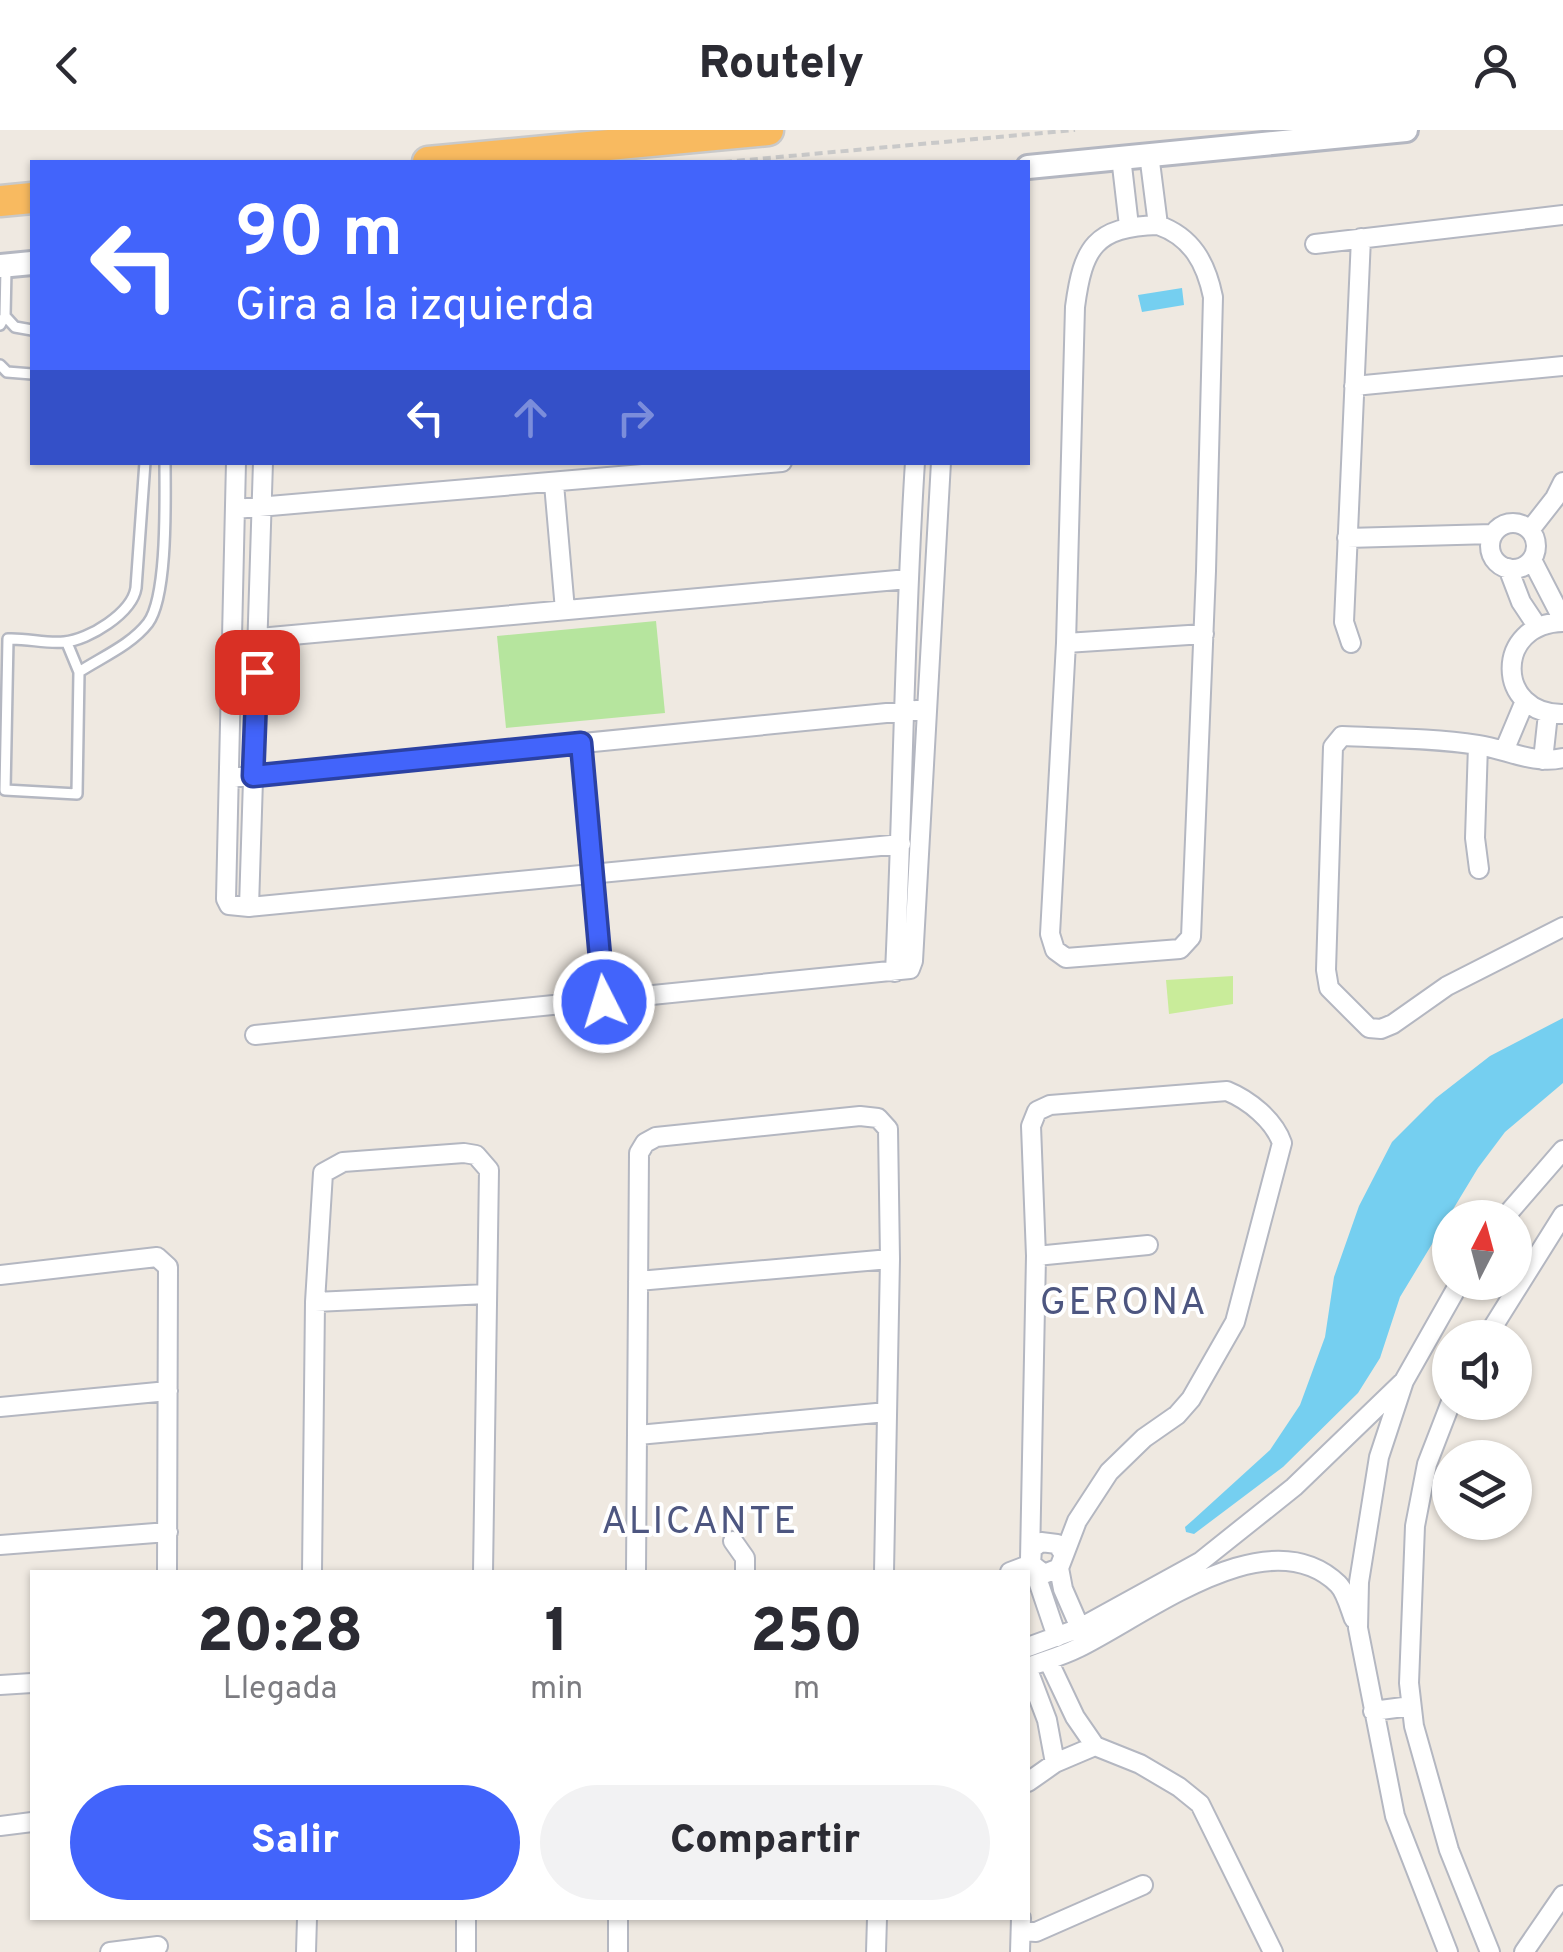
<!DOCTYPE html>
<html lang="es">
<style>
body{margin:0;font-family:Overpass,sans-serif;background:#f2f2f3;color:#2b2b33;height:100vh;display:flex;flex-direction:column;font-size:38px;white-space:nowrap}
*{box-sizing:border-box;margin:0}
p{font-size:32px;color:#7c7c81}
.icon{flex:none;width:55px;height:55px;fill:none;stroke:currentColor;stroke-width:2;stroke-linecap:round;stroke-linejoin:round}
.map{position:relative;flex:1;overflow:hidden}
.sheet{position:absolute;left:30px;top:1440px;width:1000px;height:350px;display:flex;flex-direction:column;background:#fff;border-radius:0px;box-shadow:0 2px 8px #0004}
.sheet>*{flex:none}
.banner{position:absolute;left:30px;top:30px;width:1000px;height:305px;border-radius:0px;box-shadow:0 2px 8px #0004;background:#4264fb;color:#fff;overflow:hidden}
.needle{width:65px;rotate:6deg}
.buttons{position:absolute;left:1432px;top:1070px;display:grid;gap:20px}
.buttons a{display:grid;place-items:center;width:100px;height:100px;border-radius:50%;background:#fff;box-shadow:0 2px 8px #0004;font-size:50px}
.pin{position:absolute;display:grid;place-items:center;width:85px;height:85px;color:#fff;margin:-42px;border-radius:20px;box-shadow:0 5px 15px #0006}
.me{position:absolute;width:110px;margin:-55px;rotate:355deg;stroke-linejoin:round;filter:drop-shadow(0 0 8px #0008)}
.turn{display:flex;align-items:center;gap:35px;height:210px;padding:0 40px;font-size:45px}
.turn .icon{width:130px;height:130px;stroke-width:2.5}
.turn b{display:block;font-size:70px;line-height:85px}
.lanes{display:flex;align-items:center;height:95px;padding:0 40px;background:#0003;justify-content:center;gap:50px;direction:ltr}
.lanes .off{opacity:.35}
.eta{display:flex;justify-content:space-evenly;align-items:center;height:170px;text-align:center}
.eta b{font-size:60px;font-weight:800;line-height:70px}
.button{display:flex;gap:20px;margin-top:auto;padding:20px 40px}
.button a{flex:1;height:115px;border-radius:60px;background:#4264fb;color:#fff;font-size:40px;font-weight:800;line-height:115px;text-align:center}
.button a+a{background:#f2f2f3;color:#2b2b33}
header{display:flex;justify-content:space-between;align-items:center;height:130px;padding:0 40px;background:#fff;font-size:45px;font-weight:800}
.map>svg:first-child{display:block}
</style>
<header><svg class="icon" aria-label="back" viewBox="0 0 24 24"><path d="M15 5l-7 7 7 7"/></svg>Routely<svg class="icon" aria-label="person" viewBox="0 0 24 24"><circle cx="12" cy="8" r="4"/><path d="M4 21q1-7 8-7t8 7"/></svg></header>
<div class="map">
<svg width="1563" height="1822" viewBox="0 0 1563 1822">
<rect width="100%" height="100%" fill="#efe9e1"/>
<path fill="#b6e59e" d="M656,491L665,583L506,598L497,506Z"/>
<path fill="#c9ec9a" d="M1233,846V874L1169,884L1166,850Z"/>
<path fill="#75cff0" d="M1182,158L1184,175L1142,182L1138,165Z
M1563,888V953L1505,1002L1478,1038L1400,1167L1380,1228L1358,1263L1283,1337L1194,1404L1186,1402L1185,1397L1193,1390L1270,1320L1300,1275L1325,1207L1334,1147L1359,1076L1392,1012L1436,968L1490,926Z"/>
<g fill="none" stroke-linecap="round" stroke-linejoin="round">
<defs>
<path id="service" d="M5,186L15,197L32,200
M0,195L5,186L6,139
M0,235L7,242L32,244
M67,513L79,542L77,664L5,660L8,509C27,508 46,514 64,512C89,510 132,483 136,458L145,332
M79,542C102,527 131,515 148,493C168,466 165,368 165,332"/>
<path id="minor" d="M1149,24L1158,95
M1121,27L1129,96
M1158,95C1192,107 1206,133 1213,167L1206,441L1191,807L1180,819L1066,828L1055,820L1050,804L1066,513L1075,177C1083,117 1095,97 1158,95Z
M1315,114L1563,85
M1354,256L1563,236
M236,332L226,769L229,775L249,777L901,714
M554,354L565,480
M235,379L782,332
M1490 416a23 23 0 1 1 46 0a23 23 0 1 1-46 0Z
M1530,400L1555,368L1563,352
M1347,408L1493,404
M1532,430L1563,490
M1508,438L1521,472L1537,496
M1563,492C1494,493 1495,585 1563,584
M259,508L908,449
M1066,513L1204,504
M1351,513L1344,492L1361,108
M581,613L604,872
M1478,615L1475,708L1479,739
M1504,621L1525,571
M1563,628C1534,635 1506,619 1478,615C1433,608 1387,608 1342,606L1333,617L1326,840L1329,858L1369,898L1381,899L1393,894L1447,856L1563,797
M1543,630L1548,584
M229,648L927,579
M249,777L263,332
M895,842C903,672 904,502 915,332
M255,905L910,839L913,831L941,332
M1504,1088L1563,1020
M1036,1126L1148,1115
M0,1145L157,1127L168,1137L167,1442
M638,1151L890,1129
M315,1172L487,1164
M1486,1208L1563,1085
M1404,1251L1379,1327L1359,1452L1358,1498L1395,1686L1448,1822
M1451,1272L1427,1334L1415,1396L1409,1553L1414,1596L1449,1720L1490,1822
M0,1277L168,1261
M638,1305L887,1282
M733,1411L745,1428V1442
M0,1415L168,1402
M1030,1429L1036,1126L1031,996L1037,981L1050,975L1227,961C1249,970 1274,990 1282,1013L1235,1192L1191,1269L1177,1285L1144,1308L1109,1342L1077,1391L1059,1438L1044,1444L1031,1434L1032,1419L1041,1412L1057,1414L1063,1423
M1059,1438L1063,1459L1080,1498
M1034,1439L1057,1507
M312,1442L315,1172L323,1043L343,1032L464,1023L476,1025L489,1040L483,1442
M636,1442L639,1023L645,1013L656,1007L860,986L878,988L888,999L890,1129L884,1442
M1010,1442L1031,1434
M1028,1517L1080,1498L1200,1432L1294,1357L1404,1251L1460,1152
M1048,1530L1075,1587L1095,1616L1140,1634L1179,1657L1200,1674L1273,1822
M1028,1537C1044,1531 1062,1526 1078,1518C1146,1485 1268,1386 1338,1454C1346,1462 1350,1479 1354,1489
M1028,1540L1047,1590L1055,1633
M0,1555L32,1553
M1373,1581L1411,1576
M1028,1652L1055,1633L1095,1616
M0,1696L32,1692
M1021,1801L1036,1802L1143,1755
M110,1822L158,1816
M306,1822L307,1788
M466,1822V1788
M618,1822V1788
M876,1822L877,1788
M1020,1822L1021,1788
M1524,1822L1563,1765"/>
<path id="tertiary" d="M1028,37L1406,0
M0,136L32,133"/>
<path id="trunk" d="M428,32L768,0
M0,71L32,68"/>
</defs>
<use href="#service" stroke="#b4b7c1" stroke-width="14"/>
<use href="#minor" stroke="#b4b7c1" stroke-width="22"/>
<use href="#tertiary" stroke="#b4b7c1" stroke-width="28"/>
<use href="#trunk" stroke="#c9c9c9" stroke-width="35"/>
<path stroke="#c9c9c9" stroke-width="4" stroke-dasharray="8 5" stroke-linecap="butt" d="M724,32L1075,0"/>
<use href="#service" stroke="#fff" stroke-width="9"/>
<use href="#minor" stroke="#fff" stroke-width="18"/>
<use href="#tertiary" stroke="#fff" stroke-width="22"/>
<use href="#trunk" stroke="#f8ba60" stroke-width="30"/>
</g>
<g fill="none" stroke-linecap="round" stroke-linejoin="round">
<defs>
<path id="route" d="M257,542L253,646L581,613L604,872"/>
</defs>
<use href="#route" stroke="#2b41a3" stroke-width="25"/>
<use href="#route" stroke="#4264fb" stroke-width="18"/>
</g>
<g text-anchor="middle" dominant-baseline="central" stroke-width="8" stroke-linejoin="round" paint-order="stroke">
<g font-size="38" letter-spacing="2.5" fill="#4d5680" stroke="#fff">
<text x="1124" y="1174">GERONA</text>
<text x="700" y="1393">ALICANTE</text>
</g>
</g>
</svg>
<div class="buttons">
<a><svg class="needle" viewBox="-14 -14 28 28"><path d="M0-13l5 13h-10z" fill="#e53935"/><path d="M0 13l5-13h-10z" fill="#7c7c81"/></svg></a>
<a><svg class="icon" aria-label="sound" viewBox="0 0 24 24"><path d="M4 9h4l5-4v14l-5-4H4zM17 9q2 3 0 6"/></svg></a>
<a><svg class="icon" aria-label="layers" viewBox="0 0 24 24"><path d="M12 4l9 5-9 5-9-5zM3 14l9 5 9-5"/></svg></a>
</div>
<div class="pin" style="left:257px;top:542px;background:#d93025"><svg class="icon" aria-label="arrive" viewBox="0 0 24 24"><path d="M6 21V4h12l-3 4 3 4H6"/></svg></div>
<svg class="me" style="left:604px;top:872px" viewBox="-20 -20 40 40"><circle r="17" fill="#4264fb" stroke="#fff" stroke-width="3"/><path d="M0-11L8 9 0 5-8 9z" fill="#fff"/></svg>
<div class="banner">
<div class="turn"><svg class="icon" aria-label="left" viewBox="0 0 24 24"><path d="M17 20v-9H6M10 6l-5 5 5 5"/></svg><div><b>90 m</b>Gira a la izquierda</div></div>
<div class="lanes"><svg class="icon" aria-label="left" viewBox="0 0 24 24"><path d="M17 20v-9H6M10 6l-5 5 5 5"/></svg><svg class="icon off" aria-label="ahead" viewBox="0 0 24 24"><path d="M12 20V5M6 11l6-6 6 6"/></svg><svg class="icon off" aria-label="right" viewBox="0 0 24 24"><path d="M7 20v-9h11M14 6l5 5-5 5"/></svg></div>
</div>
<section class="sheet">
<div class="eta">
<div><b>20:28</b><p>Llegada</p></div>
<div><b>1</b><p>min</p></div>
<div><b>250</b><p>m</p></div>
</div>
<div class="button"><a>Salir</a><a>Compartir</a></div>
</section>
</div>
